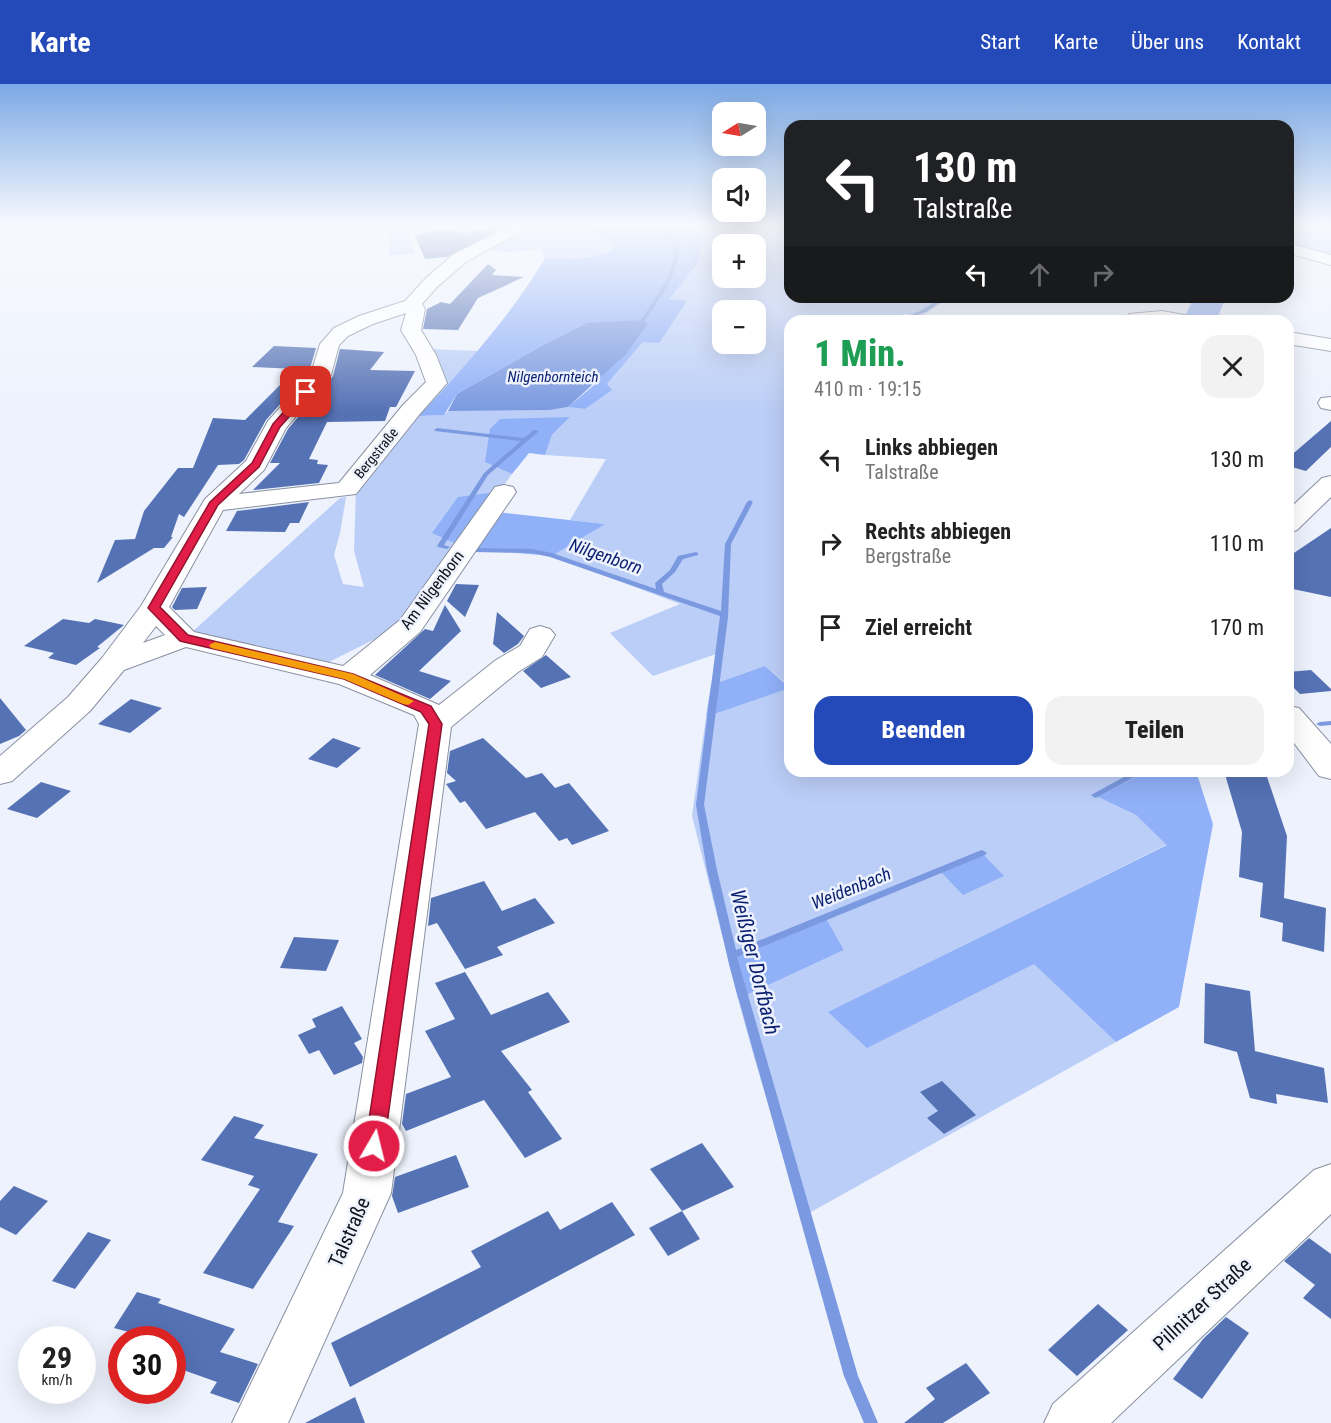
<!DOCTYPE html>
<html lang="de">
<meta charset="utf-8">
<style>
body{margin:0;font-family:"Roboto Condensed",sans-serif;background:#f2f2f2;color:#222;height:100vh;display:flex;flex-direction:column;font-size:22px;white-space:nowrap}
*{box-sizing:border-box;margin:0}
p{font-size:20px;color:#767676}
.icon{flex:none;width:33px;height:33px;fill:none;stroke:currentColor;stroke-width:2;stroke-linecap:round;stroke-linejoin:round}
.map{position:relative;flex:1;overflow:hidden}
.panel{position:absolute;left:784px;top:231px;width:510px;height:462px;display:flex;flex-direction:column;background:#fff;border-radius:18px;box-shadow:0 6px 24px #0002}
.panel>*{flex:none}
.top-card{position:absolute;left:784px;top:36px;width:510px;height:183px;border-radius:18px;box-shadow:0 6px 24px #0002;background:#202124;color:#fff;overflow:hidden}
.needle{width:39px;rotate:259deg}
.buttons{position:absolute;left:712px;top:18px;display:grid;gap:12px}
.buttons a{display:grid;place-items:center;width:54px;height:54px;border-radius:12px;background:#fff;box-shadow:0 6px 24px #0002;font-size:30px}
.speed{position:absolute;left:18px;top:1242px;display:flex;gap:12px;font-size:30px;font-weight:700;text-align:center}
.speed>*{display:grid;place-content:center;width:78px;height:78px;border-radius:50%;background:#fff;box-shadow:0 6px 24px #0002;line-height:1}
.speed small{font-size:15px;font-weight:400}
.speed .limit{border:9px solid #d22;background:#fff;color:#111}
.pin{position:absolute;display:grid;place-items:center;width:51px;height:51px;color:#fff;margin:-26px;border-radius:12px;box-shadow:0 3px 9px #0006}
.me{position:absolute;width:66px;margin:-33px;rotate:8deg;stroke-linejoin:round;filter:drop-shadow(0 0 4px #0008)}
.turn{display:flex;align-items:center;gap:21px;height:126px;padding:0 30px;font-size:27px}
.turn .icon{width:78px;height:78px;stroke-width:2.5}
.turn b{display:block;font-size:42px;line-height:51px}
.lanes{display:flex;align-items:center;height:57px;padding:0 30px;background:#0003;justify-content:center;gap:30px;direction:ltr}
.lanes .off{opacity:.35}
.round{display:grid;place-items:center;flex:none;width:63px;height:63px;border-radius:18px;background:#f2f2f2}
.summary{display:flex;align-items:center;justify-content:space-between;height:102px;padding:0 30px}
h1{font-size:36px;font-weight:800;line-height:45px;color:#1e9e55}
.button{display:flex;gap:12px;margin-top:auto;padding:12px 30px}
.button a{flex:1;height:69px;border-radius:18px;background:#2449b8;color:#fff;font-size:24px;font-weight:800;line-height:69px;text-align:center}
.button a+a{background:#f2f2f2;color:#222}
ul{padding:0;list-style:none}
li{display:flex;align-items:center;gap:18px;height:84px;padding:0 30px}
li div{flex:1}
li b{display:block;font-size:22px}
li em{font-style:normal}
header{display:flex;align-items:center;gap:36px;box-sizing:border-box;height:84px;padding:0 30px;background:#2449b8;color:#fff}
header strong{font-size:28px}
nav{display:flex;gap:33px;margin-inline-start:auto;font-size:21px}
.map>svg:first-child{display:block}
</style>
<header>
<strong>Karte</strong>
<nav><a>Start</a><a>Karte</a><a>Über uns</a><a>Kontakt</a></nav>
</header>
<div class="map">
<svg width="1331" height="1339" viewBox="0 0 1331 1339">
<rect width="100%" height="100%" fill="#edf2fd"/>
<path fill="#bbcef7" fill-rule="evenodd" d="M391,141H434L408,143L414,169L389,172Z
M529,141H589L617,162C601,178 567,174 545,174L540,165L511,168L478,166Z
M694,141H790V213H951L920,233L905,230L899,232L914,237H790V603L765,582L711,601L716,570L653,592L610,549L680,520L552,472L604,440L570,436L606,375L545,371L552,351L569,334L485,377L512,390L405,536L377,554L325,580L191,549L340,414L346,413L340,449L334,471L343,500L364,503L354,467L356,405L405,344L419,332L444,331L448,327L550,326L568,323L585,325L611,306L607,300L643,258L687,218L669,216L704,148ZM723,160H756V194H723ZM723,226H756V260H723Z
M1288,141H1331V176L1289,164Z
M429,265L479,267L447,301Z
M790,604V687H1146L1098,713L1136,731L1168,760L829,928L1034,879L1116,958L802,1133L752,966L738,915L844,866L826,834L728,875L692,732L706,633Z"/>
<path fill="#90b0f8" d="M589,141H694L704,148L697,180L669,215L687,217L659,259L643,258L607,300L612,306L585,325L568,323L600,296L586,239L543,261L457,310L444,331L419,332C465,282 511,232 545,174C566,174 601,178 616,162L587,142Z
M1194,213H1226L1216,237L1184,234Z
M570,333L552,351L545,371L529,369L512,390L485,378L490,345L500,335Z
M497,408L459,461L432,449L458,413Z
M496,428L605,440L552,472L472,465Z
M765,582L790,604L706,633L711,601Z
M1146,687H1196L1213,740L1179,923L1116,958L1034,880L867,964L828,928L1167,761L1136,731L1098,713Z
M982,769L1004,792L963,811L939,786Z
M826,834L844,866L738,915L728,875Z"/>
<path fill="#7a99e0" d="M643,236L648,240L626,270L568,323L550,326L448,327L457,310L543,261L586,239Z"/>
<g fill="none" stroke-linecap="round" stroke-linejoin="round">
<path fill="#7a99e0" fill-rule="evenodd" d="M660,141H664L673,146L671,156L679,161C680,189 660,213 645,236L643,237L641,236C656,213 675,190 675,161L667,156L669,146Z
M942,213H947L926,228L913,232L911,231L922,226Z
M906,233L908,234L904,237H899Z
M437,344L524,354L534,346L539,347L488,391L444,461L450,463L447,465L438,463L437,462L484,389L521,357L435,347L434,346Z
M750,416L753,418L731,460L728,533L704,721L717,786L736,866L979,767L982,766L987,769L985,771L737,873L858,1292L878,1339H864L844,1292L730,884L707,786L696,721L720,532L550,473L532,469L473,468L470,466L473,464L532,465L552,469L656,505L655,499L670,486L678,472L696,468L698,469V471L683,475L675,488L662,500L664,508L721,527L725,460L747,418Z
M1331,637V641L1320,642L1316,640L1320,638Z
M1135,687H1145L1098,713L1095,714L1091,711Z"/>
</g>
<path fill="#5572b5" d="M502,141H509L447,173L425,175L415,152L436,145L467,149Z
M488,180L496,186L492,191L524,193L478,214L458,246L423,245L427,225L441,218L450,220Z
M274,262L316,264L309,288L266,336L244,376L239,380L218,381L184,433L179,430L171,453H173L164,464H154L97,499L115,456L135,455L144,427L178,384H193L213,334L245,336L296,285L252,283Z
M340,265L384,268L370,286L415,287L396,323H390L385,337L327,338L309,375L318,376L317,380L328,381L319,399L253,406L280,379H270L288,345L333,292Z
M1331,337V363L1306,387L1288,382V374Z
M309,418L299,439H290L285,448L226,447L237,427Z
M1331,444V513L1288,504V473Z
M456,500L479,501L465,533L447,517Z
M207,503L197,525L175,526L172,523L182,504Z
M445,521L461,547L419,587L451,597L430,615L375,591L425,545L433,547Z
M497,528L524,552L518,560L504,569L493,560Z
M63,535L89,539L95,535L124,541L97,563L100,564L76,581L48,574L54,569L24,562Z
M546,571L571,593L541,604L523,587Z
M1311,586L1331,605V607L1300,610L1288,598V588Z
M0,614L26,646L19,652L0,660Z
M131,615L162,624L130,649L98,640Z
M333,654L361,664L337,684L308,675Z
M483,654L526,694L542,689L555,704L569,699L609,747L572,761L567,754L559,757L535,728L486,745L465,717L460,719L446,700L456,697L447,689L450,667Z
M1224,687H1265L1287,752L1284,814L1326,824L1324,868L1282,857L1283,839L1260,833L1263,799L1239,793L1242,748Z
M41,698L71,707L37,734L7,725Z
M484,797L502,827L535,814L555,839L497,863L503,871L465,885L437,839L428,842L431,814Z
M294,853L339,856L326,887L280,884Z
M465,888L491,931L548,908L570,938L501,967L532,1006L528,1008L562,1055L525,1074L484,1016L406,1047L402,1040L406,1010L451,993L425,947L455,935L435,899Z
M1205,899L1250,907L1255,967L1324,984L1328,1019L1276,1010L1277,1020L1250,1014L1237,968L1204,959Z
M342,922L362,955L354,959L363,973L362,979L334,991L319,966L309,970L298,951L316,943L312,935Z
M942,997L976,1031L944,1050L927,1034L938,1027L920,1008Z
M234,1032L264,1041L254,1054L318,1070L278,1138L294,1142L253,1205L203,1189L260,1105L248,1101L254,1092L201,1076Z
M702,1059L734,1103L682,1127L650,1085Z
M456,1071L469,1103L398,1129L392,1112L395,1093Z
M14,1102L48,1117L16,1151L0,1143V1117Z
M612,1118L635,1151L350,1303L331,1259L481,1183L471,1167L548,1127L560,1146Z
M682,1127L700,1155L668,1172L649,1144Z
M88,1148L111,1156L75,1205L52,1197Z
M1309,1154L1331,1170V1235L1303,1214L1315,1201L1284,1177Z
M137,1208L161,1215L158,1219L235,1245L220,1268L258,1280L239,1319L210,1309L217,1298L172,1282V1256H158L114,1244Z
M1098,1220L1128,1246L1077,1292L1048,1266Z
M1226,1233L1249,1249L1202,1315L1173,1295L1203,1255Z
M966,1279L990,1309L943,1339H904L935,1315L926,1304Z
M355,1313L365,1339H305Z"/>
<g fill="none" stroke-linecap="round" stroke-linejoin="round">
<defs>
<path id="minor" d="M513,141H532L466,178L438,202L422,220L425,225L421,246L436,271L447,299L419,331L356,410L223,426L169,523L194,548L343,582L400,536L495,403L504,401L513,403L516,408L420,548L370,591L439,621L496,576L520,562L530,545L540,542L550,545L555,551L542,573L518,588L451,643L391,1109L288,1339H232L343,1109L419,640L414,631L339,600L186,563L124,586L90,627L12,697L0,700V672L68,613L102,574L141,522L205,415L246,377L268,337L311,289L320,260L334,244L359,232L405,217L426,194L454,170ZM406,229L401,246L416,271L426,298L403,321L339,399L239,410L264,386L286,344L331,291L339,261L348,252L373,240ZM156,542L165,551L143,559Z
M1288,159L1331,171V181L1288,169Z
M1162,227L1195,233L1197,237H1125L1129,230Z
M1288,248L1331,255V267L1288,260Z
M1331,313V326L1321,324L1318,319L1321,314Z
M1331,392V413L1297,446L1288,449V426L1322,394Z
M1288,622L1299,624L1331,660V695L1319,692L1288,651Z
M1331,1080V1130L1111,1339H1044L1053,1320L1314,1086Z"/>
</defs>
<use href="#minor" stroke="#8991a1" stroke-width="2"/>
<use href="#minor" fill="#fff" fill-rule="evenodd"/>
</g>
<linearGradient id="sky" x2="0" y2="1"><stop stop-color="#7ca9e5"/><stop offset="0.43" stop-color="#f7f9fe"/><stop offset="1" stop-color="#f7f9fe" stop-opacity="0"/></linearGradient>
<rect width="1331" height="328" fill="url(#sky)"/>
<path fill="#e11d48" stroke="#92132f" stroke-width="1.5" d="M303,306L311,308L280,343L259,383L218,421L160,523L188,551L353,590L431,622L442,640L384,1062L381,1067L374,1070L368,1067L365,1062L429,640L421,628L344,595L180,557L148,524L210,418L252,379L273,340Z"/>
<path fill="#f59e0b" d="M215,558L353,590L414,617L408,621L403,620L344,595L211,564L209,561Z"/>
<g text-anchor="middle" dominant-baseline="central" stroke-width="5" stroke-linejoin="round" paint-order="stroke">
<g font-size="14" fill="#101319" stroke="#edf2fd">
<text transform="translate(376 369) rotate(-51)">Bergstraße</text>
</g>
<g font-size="15" font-style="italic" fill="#091f70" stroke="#edf2fd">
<text x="553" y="293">Nilgenbornteich</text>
</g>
<g font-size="16" fill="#101319" stroke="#edf2fd">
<text transform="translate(432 506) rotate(-53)">Am Nilgenborn</text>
</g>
<g font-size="18" font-style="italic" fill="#091f70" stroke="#edf2fd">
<text transform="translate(606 472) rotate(19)">Nilgenborn</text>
<text transform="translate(851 804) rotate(-22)">Weidenbach</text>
</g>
<g font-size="20" fill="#101319" stroke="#edf2fd">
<text transform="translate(349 1148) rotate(-66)">Talstraße</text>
<text transform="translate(1202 1220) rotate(-43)">Pillnitzer Straße</text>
</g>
<g font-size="21" font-style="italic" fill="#091f70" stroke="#edf2fd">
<text transform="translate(755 878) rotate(76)">Weißiger Dorfbach</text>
</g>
</g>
</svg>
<div class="buttons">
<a><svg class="needle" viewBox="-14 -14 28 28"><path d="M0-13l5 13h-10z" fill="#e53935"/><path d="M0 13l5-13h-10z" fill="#767676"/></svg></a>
<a><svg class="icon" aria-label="sound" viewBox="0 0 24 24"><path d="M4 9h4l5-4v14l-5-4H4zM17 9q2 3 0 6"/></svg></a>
<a>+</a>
<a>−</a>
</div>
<div class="speed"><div>29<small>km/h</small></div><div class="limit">30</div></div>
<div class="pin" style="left:306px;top:308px;background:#d93025"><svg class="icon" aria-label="arrive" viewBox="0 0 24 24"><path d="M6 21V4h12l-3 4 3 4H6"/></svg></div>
<svg class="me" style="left:374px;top:1062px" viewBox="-20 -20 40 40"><circle r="17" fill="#e11d48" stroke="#fff" stroke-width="3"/><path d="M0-11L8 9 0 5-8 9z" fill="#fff"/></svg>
<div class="top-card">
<div class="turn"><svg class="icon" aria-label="left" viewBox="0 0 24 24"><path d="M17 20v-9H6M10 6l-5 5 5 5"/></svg><div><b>130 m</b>Talstraße</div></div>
<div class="lanes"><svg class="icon" aria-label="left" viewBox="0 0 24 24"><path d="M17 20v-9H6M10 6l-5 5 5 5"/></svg><svg class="icon off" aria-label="ahead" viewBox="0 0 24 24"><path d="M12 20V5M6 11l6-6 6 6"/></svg><svg class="icon off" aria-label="right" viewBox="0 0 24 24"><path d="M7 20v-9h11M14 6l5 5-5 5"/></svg></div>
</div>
<section class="panel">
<div class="summary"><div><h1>1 Min.</h1><p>410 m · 19:15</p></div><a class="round"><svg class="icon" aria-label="close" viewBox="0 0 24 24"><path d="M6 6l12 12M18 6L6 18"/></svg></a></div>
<ul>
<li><svg class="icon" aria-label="left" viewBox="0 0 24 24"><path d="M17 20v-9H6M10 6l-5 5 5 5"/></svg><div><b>Links abbiegen</b><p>Talstraße</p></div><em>130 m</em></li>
<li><svg class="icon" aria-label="right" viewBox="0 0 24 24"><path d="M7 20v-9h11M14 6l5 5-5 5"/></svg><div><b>Rechts abbiegen</b><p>Bergstraße</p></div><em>110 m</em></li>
<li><svg class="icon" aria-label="arrive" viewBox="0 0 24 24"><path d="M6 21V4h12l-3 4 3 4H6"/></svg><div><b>Ziel erreicht</b></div><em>170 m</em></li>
</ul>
<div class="button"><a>Beenden</a><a>Teilen</a></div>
</section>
</div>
